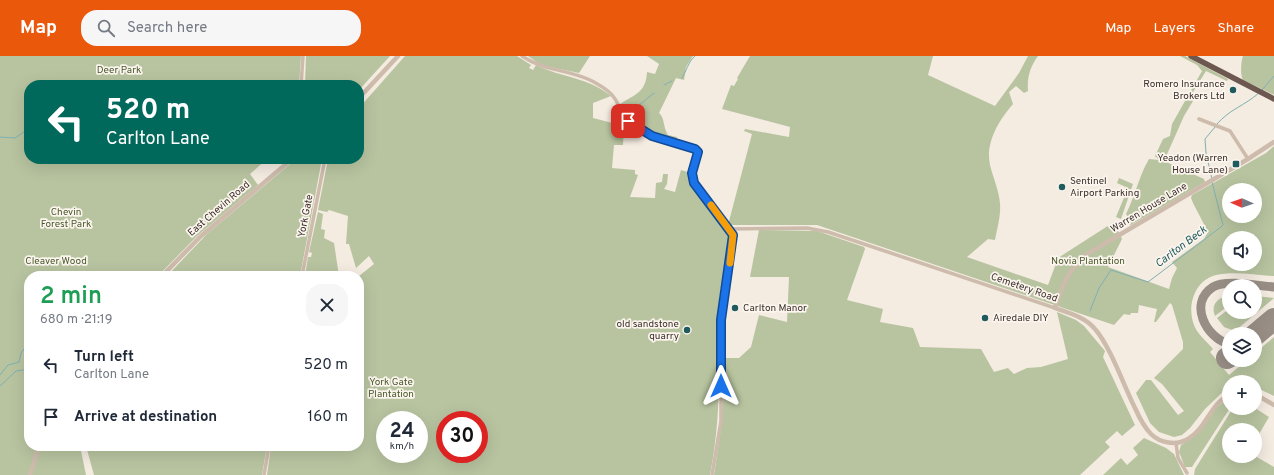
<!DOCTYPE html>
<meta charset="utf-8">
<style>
body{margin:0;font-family:Overpass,sans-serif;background:#f6f6f7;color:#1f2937;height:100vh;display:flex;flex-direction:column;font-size:15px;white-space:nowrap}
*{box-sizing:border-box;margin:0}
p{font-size:13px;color:#747a83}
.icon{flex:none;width:22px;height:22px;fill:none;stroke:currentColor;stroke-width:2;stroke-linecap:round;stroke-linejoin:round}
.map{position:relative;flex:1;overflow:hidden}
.drawer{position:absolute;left:24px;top:215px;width:340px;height:180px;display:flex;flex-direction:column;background:#fff;border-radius:16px;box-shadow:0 4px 16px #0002}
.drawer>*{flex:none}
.guide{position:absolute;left:24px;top:24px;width:340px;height:84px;border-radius:16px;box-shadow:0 4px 16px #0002;background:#00695c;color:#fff;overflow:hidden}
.needle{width:26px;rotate:272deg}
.tools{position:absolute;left:1222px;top:127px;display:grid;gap:8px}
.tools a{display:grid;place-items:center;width:40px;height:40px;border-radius:50%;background:#fff;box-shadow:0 4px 16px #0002;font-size:20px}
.speed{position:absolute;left:376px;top:355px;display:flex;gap:8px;font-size:20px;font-weight:700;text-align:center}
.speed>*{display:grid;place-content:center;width:52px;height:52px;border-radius:50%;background:#fff;box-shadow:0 4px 16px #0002;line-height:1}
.speed small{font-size:10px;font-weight:400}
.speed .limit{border:6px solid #d22;background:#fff;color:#111}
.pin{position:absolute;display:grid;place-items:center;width:34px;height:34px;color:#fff;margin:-17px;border-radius:8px;box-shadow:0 2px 6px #0006}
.me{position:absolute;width:44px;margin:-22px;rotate:0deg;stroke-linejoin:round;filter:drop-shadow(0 0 3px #0008)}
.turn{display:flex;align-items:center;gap:14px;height:84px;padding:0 16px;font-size:18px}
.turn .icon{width:52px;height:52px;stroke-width:2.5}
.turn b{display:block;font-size:28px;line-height:34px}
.round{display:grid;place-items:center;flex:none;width:42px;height:42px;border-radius:16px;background:#f6f6f7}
.headline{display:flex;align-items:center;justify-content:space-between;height:68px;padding:0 16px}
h1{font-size:24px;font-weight:600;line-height:30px;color:#1e9e55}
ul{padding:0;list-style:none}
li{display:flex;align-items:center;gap:12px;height:52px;padding:0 16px}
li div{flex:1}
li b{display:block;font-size:15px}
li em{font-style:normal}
header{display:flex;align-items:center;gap:24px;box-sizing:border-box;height:56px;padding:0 20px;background:#ea580c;color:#fff}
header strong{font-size:19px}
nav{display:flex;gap:22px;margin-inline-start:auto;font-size:14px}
.search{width:280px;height:36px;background:#f6f6f7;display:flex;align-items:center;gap:10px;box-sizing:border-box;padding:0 14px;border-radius:16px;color:#747a83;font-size:15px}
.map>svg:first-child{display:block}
</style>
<header>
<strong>Map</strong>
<div class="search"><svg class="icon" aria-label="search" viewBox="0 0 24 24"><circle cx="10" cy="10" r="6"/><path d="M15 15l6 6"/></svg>Search here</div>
<nav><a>Map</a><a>Layers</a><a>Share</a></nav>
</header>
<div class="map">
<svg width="1274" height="419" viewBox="0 0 1274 419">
<rect width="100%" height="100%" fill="#f4ebe1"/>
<path fill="#b8c4a0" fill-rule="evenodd" d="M0,0H301L299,29H29V103H267L250,118L258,129L197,180L158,220H29V390H37L35,393L39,394L40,390H80L86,419H0Z
M306,0H390L359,34V29H305Z
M405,0H517L531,9L529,12L533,14L536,9C562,22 588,21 611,40L593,47V62L624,70L623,89H614L612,112L635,114V118L638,119L630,141L655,142L656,127L662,126L663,118H668L667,128L664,133L675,136L681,114L691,117C694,141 725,157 731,180C733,192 722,223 720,237C717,263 719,287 719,313C719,349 717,384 710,419H267L271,390H359V230L364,228L359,220L374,208L369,200L356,212L349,188H346L348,160L329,154L327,156L318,154L328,103H359V52ZM385,364H419V398H385ZM445,364H479V398H445Z
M528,0H590L579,17L541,9Z
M647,0H693L686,11L684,24L676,22L659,57C665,62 663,72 668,79L677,81L676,86C660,83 638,73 627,61L634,54L631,51L625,57L620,48C636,38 646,36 647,16L655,18L659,8Z
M750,0H933L928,19L995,50L1019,17L1028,0H1038C1030,11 1027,21 1028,35L1024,37L1016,30L1009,36L1013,48C999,64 985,87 990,109C993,122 999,134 1000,148C1001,159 997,173 995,184L988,183L967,201L1048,229L1057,205L1061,200L1114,166L1122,183L1108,211L1169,233L1172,222L1177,212L1172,206L1204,183L1208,176L1193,147L1191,142L1192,139L1266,97L1274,90V220C1255,219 1234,215 1216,219C1192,225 1185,256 1197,275C1201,281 1208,287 1213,293L1210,296L1229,319L1247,304H1255V297L1274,281V340L1255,331V326H1229V330L1205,353L1190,372L1182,379L1174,381L1159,376L1150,367L1136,337L1146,324H1151L1178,359L1184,355L1162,328L1154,322L1183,293V286L1172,249L1170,247L1156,266H1154L1157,253L1139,249L1138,257H1131L1130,259L1124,258L1114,269L817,169H728L752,78L744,75L745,73L789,81L790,71L722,53L731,29L734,30L738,23L737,22ZM1229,134H1255V160H1229ZM1229,182H1255V208H1229Z
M1180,0H1185L1228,23L1227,25L1206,15L1193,36L1196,40L1184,60L1164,105L1204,123L1205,126L1131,169L1125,168L1128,161L1126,158C1135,140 1139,120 1149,103L1159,104L1155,100L1163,83L1170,80L1172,68L1202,15L1197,9Z
M1243,0H1274V39L1243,24C1240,19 1241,5 1243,0Z
M296,103H322L300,220H167L207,178Z
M1119,122L1133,128L1121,163L1116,161L1128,132L1117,127Z
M318,156L323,158L321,173L325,174L324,182L334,187L339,220H305L308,201H311L312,197L309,196Z
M759,174L817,175L864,191L865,193L847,244L883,253L880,266L913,272L920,291L981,293L994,316L1008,312L1014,318L1027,312L1041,311L1068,303L1057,256L1076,264L1084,270L1105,295L1103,301L1135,369L1122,380L1117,375L1105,386L1110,391L1080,419H714L722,366L723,302H739L751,291L759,259L787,266L789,221H750Z
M1226,240H1229V249L1215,260C1211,250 1216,243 1226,240Z
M1255,240L1274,242L1235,275L1224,271L1217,262L1229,253V256H1255Z
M1229,341L1230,352L1192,411H1185L1179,396L1181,389L1191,383L1216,352Z
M1233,352H1255L1269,361L1255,385V374H1229V400H1255L1274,411V419H1194L1195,413Z
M1144,382L1166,392L1174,398L1184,419H1103L1121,402L1127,409L1138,399L1133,392Z
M86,390H267L262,419H94Z"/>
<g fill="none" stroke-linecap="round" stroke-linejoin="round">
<path stroke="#7fb0b2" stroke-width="1" d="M682,22C687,14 688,6 695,0
M664,29L672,25
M1262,34L1274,20
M637,51L654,37
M1217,68C1230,53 1244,50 1259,37
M0,81L15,82L24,76H29
M1212,123L1206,97L1205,83L1215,71
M1090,255L1099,232L1111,214L1148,226L1221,171L1223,169L1212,126
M0,319L8,309L19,306L21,297L24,293L29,292
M0,330L16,315L29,313"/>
<path stroke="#988e86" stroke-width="9" d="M1229,288C1206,282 1188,247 1213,231C1226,223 1259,230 1274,231"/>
<path stroke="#988e86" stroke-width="22" d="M1255,279L1274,263
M1227,302L1229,301"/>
<path stroke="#cdbbac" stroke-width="3.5" d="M522,0C545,16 571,13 594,26C601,30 611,35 615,43C620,50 622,61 629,67C646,82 673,88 695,93L698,95L692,117L694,127L733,179L721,264V365L712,419
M301,29L303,0
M1199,63L1230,75L1248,103
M730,173L807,172L828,176L1055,252
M302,220L325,103
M1176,387L1178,402L1187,417
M264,419L269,390"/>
<path stroke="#cdbbac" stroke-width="4.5" d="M359,42L398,0
M162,220L200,181L292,103
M1255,338L1274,349
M1229,339C1210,348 1206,373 1188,383C1176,390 1160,387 1151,378C1144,371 1139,361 1135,352C1124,330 1110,290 1095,273C1085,261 1069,257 1055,252C1061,231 1069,213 1087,198L1248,103L1274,86
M30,419L39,390"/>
<path stroke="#6c584f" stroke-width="5.5" d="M1191,0L1274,43"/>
</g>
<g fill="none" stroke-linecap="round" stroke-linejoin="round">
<defs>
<path id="route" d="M628,65L652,80L695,93L698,96L692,117L694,127L733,179L721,264V330"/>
</defs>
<use href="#route" stroke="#114b97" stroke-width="10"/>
<use href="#route" stroke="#1a73e8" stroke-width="7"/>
<path stroke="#f59e0b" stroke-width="7" d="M711,149L733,179L730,207"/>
</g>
<g fill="#1f5a5e" stroke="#fbf5ee" stroke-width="1.5">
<circle cx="1233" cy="34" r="4"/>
<rect x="1232" y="104" width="8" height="8" rx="2"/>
<circle cx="1062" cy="131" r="4"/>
<circle cx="735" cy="252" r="4"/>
<circle cx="985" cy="262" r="4"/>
<circle cx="687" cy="274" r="4"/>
</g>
<g text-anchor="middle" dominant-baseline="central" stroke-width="3.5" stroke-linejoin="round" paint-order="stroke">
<g font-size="10" fill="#4a5a2e" stroke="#fbf5ee">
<text x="119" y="14">Deer Park</text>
<text x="66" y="156">Chevin<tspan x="66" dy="12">Forest Park</tspan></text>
<text x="56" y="205">Cleaver Wood</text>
<text x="1088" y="205">Novia Plantation</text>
<text x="391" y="326">York Gate<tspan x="391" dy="12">Plantation</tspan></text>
</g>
<g font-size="10" fill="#3b302b" stroke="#fbf5ee" text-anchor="end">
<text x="1225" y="28">Romero Insurance<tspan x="1225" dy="12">Brokers Ltd</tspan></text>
<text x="1228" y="102">Yeadon (Warren<tspan x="1228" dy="12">House Lane)</tspan></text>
<text x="1070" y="125" text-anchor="start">Sentinel<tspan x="1070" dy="12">Airport Parking</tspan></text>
<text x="743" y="252" text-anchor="start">Carlton Manor</text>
<text x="993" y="262" text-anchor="start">Airedale DIY</text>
<text x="679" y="268">old sandstone<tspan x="679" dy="12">quarry</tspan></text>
</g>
<g font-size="10" fill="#3b302b" stroke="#fbf5ee">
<text transform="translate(1149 152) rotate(-31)">Warren House Lane</text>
<text transform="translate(219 153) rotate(-41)">East Chevin Road</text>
<text transform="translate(306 160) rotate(-79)">York Gate</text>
<text transform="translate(1024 232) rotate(19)">Cemetery Road</text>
</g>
<g font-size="11" font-style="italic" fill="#1f5a5e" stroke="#fbf5ee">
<text transform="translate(1181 191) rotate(-37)">Carlton Beck</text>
</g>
</g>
</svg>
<div class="tools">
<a><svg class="needle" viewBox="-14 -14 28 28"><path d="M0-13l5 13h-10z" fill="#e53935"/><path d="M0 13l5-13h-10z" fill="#747a83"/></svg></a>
<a><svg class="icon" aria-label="sound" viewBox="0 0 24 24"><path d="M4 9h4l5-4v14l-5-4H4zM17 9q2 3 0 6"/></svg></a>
<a><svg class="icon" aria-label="search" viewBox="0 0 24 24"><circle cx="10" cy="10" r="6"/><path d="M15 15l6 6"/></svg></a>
<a><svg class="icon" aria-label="layers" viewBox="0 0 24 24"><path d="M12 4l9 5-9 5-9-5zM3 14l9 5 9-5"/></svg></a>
<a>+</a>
<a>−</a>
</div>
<div class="speed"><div>24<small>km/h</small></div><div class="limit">30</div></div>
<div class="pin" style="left:628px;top:65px;background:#d93025"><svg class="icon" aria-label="arrive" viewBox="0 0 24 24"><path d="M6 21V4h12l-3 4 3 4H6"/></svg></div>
<svg class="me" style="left:721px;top:330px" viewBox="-20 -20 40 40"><path d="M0-17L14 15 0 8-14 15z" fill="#1a73e8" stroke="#fff" stroke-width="4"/></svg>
<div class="guide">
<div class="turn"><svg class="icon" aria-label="left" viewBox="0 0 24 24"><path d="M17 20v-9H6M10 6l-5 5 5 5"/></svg><div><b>520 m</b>Carlton Lane</div></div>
</div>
<section class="drawer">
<div class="headline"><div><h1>2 min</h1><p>680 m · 21:19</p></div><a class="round"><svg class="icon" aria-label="close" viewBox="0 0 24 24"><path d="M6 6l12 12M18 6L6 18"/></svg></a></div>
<ul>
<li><svg class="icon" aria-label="left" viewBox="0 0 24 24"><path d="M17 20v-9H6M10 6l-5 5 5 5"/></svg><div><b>Turn left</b><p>Carlton Lane</p></div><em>520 m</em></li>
<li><svg class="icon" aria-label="arrive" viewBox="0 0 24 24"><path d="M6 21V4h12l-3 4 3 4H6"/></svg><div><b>Arrive at destination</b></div><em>160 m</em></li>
</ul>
</section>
</div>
